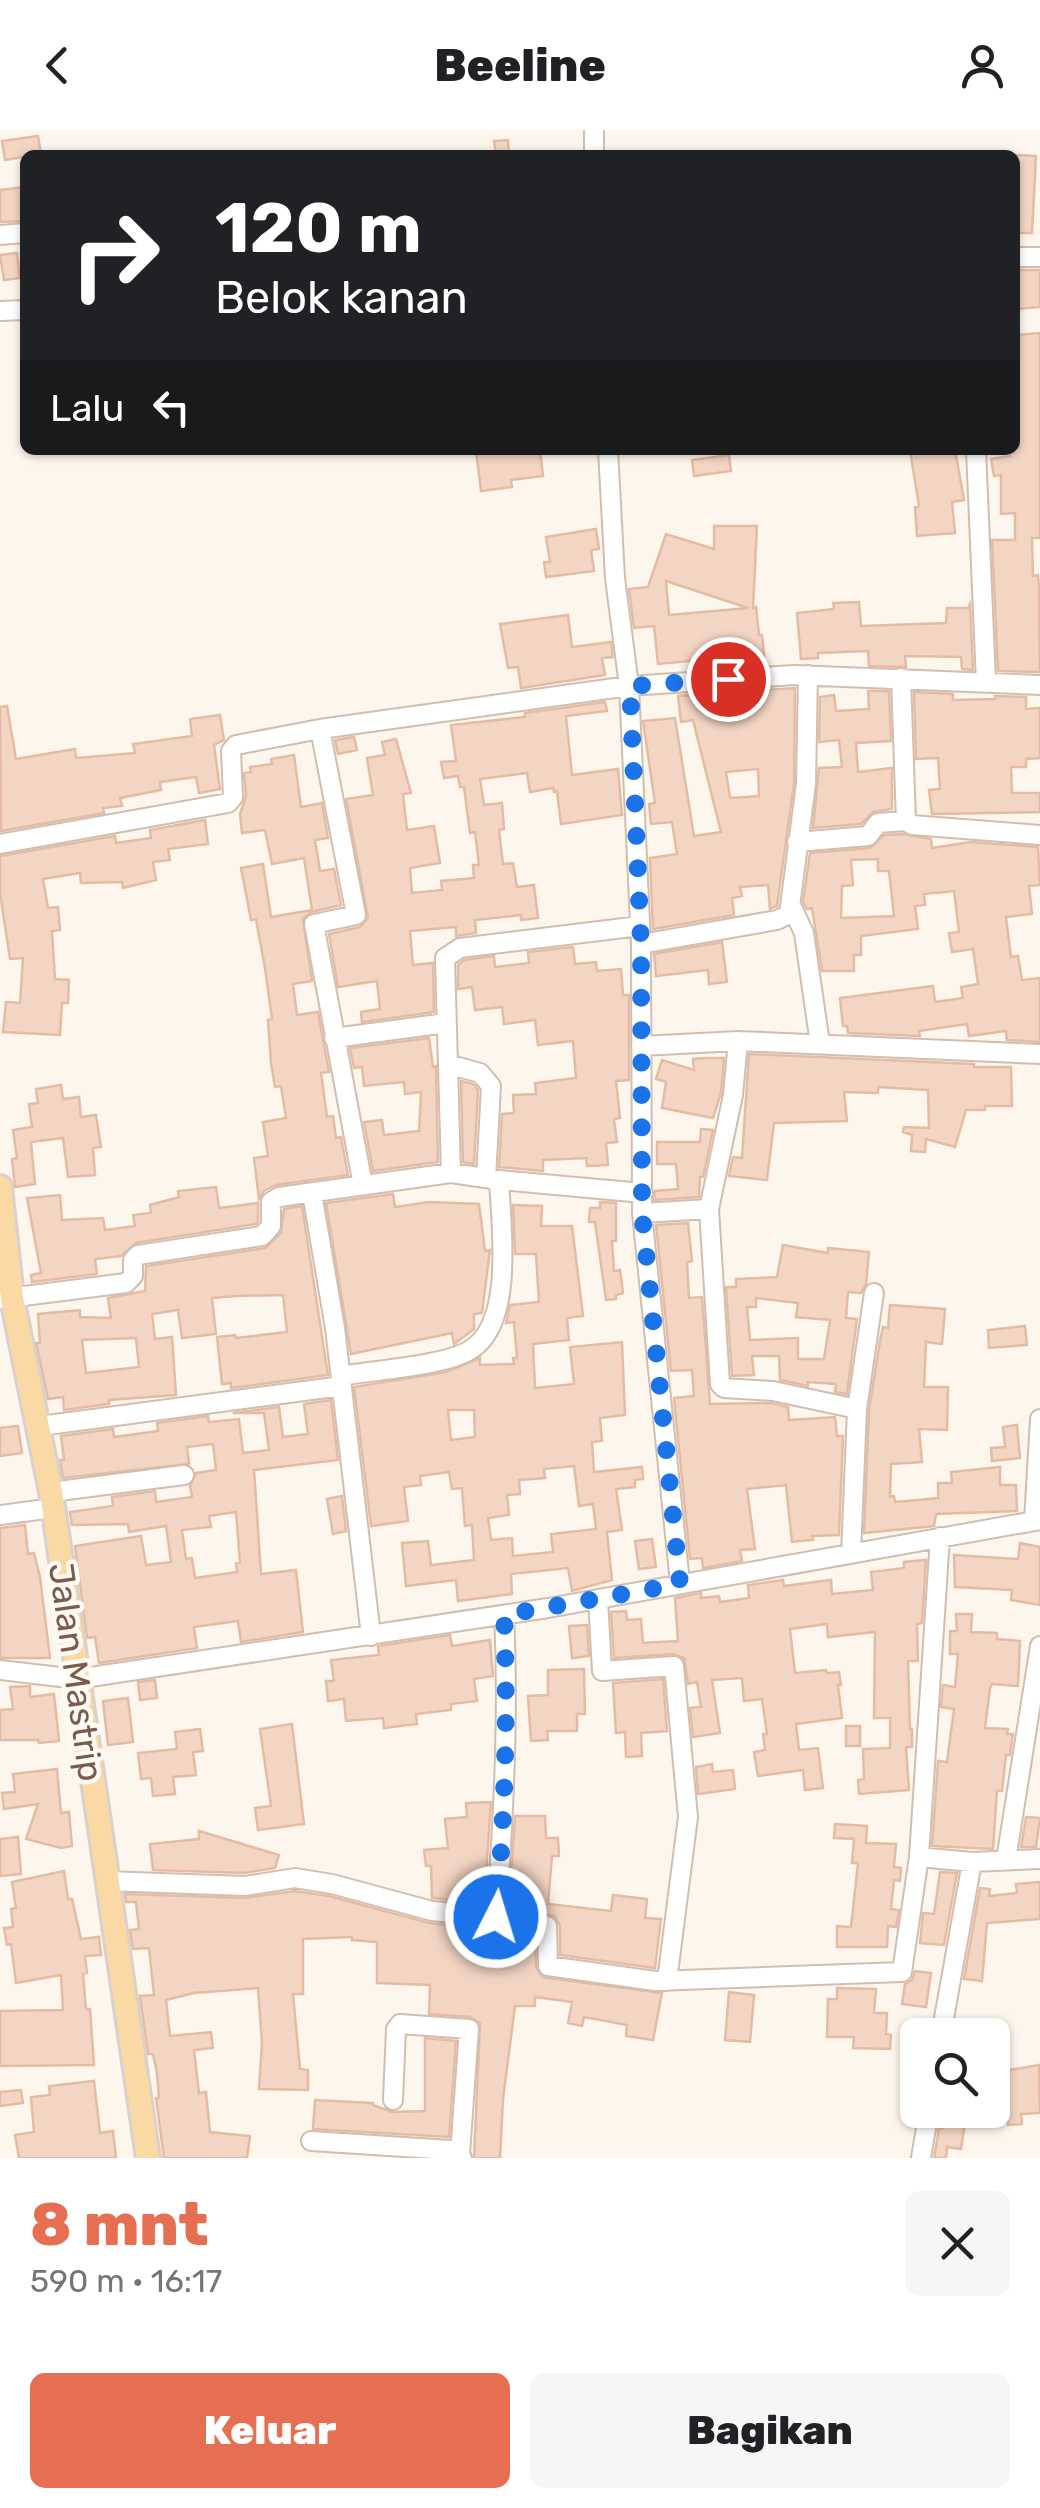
<!DOCTYPE html>
<html lang="id">
<meta charset="utf-8">
<style>
body{margin:0;font-family:Rubik,sans-serif;background:#f6f6f6;color:#202124;height:100vh;display:flex;flex-direction:column;font-size:38px;white-space:nowrap}
*{box-sizing:border-box;margin:0}
p{font-size:32px;color:#757577}
.icon{flex:none;width:55px;height:55px;fill:none;stroke:currentColor;stroke-width:2;stroke-linecap:round;stroke-linejoin:round}
.map{position:relative;height:2028px;overflow:hidden}
.sheet{display:flex;flex-direction:column;background:#fff;flex:1}
.sheet>*{flex:none}
.banner{position:absolute;left:20px;top:20px;width:1000px;height:305px;border-radius:15px;box-shadow:0 2px 8px #0004;background:#202124;color:#fff;overflow:hidden}
.buttons{position:absolute;left:900px;top:1888px;display:grid;gap:20px}
.buttons a{display:grid;place-items:center;width:110px;height:110px;border-radius:15px;background:#fff;box-shadow:0 2px 8px #0004;font-size:50px}
.pin{position:absolute;display:grid;place-items:center;width:85px;height:85px;color:#fff;margin:-42px;border:5px solid #fff;border-radius:50%;box-shadow:0 2px 10px #0007}
.me{position:absolute;width:110px;margin:-55px;rotate:5deg;stroke-linejoin:round;filter:drop-shadow(0 0 8px #0008)}
.turn{display:flex;align-items:center;gap:35px;height:210px;padding:0 30px;font-size:45px}
.turn .icon{width:130px;height:130px;stroke-width:2.5}
.turn b{display:block;font-size:70px;line-height:85px}
.then{display:flex;align-items:center;height:95px;padding:0 30px;background:#0003;gap:20px;font-size:38px}
.round{display:grid;place-items:center;flex:none;width:105px;height:105px;border-radius:15px;background:#f6f6f6}
.summary{display:flex;align-items:center;justify-content:space-between;height:170px;padding:0 30px}
h1{font-size:60px;font-weight:800;line-height:75px;color:#e76f51}
.button{display:flex;gap:20px;margin-top:auto;padding:20px 30px}
.button a{flex:1;height:115px;border-radius:15px;background:#e76f51;color:#fff;font-size:40px;font-weight:800;line-height:115px;text-align:center}
.button a+a{background:#f6f6f6;color:#202124}
header{display:flex;justify-content:space-between;align-items:center;height:130px;padding:0 30px;background:#fff;font-size:45px;font-weight:800}
.map>svg:first-child{display:block}
</style>
<header><svg class="icon" aria-label="back" viewBox="0 0 24 24"><path d="M15 5l-7 7 7 7"/></svg>Beeline<svg class="icon" aria-label="person" viewBox="0 0 24 24"><circle cx="12" cy="8" r="4"/><path d="M4 21q1-7 8-7t8 7"/></svg></header>
<div class="map">
<svg width="1040" height="2028" viewBox="0 0 1040 2028">
<rect width="100%" height="100%" fill="#fdf6ec"/>
<path fill="#f3d5c3" stroke="#e6bba3" stroke-width="2.5" fill-rule="evenodd" d="M38,6L41,24L5,30L2,11Z
M508,10L509,25H496L494,11Z
M1015,25L1036,26L1032,103H1015Z
M25,57V91L0,92V60Z
M17,123L20,148L4,150L0,125Z
M1015,140H1040V177L1018,179Z
M1040,203V408H1032L1033,446L1038,445L1039,457L1040,542L998,541L992,410H1015V383L1001,384V345L994,346L991,329L1010,326L1009,320L1019,317L1015,281V205Z
M476,320H540L543,346L511,350L512,357L481,361Z
M910,320H955L964,370L952,372L955,403L917,406L915,377L919,376Z
M729,325L731,341L694,346L692,330Z
M714,396H757L753,478L756,477L759,505H762L765,534L691,539L690,531L658,534L654,496L634,498L629,459L648,457L666,404L714,419ZM666,451L748,478L669,485Z
M596,399L599,419L591,420L594,441L546,447L544,432H550L546,407Z
M859,472L861,496L946,493L947,478H968L970,474L973,540L962,539L961,527L905,526L906,537L869,536L868,521L818,523V528L801,529L797,483L834,479L833,473Z
M568,485L572,517L611,512L613,527L602,528L605,545L521,558L518,537L508,538L500,494Z
M795,558L794,653L777,776L770,779L768,755L740,757L742,766L732,768L734,785L653,799L650,728L677,724L672,692L651,694L649,674L655,673L643,591L675,588L694,706L721,702L693,590L681,592L678,566ZM758,639L759,666L730,668L726,642Z
M868,561H889L891,611L856,613L858,642L892,638V679L873,682L861,694L813,698L819,638L842,637L839,610L819,612L820,567L834,565L836,581L869,579Z
M914,562L953,564V570L995,569V566L1026,567V579L1040,578V628L1026,629V637H1011L1012,663H1040V682L932,684L929,660L940,659L938,628L916,629Z
M605,572L607,581L566,586L572,645L618,639L622,685L561,694L557,661L554,662L553,658L530,662L527,643L480,649L484,675L502,673L504,699L499,700L503,734L513,733L517,757L534,755L538,788L521,790V785L475,790L476,803L456,806V797L410,801L413,835L433,833L434,882L362,892L361,882L380,879L377,851L338,857L329,804L360,797L368,788L346,669L373,665L367,628L385,625L382,612L396,609L411,663L403,664L407,700L434,696L440,733L410,738L412,763L442,760L441,751L474,748L473,735H479L475,702L470,703L464,657H460L458,646L444,648L441,632L456,631L451,595L525,587V583Z
M7,576L16,629L75,619L76,628L135,623L133,614L192,606L190,589L220,585L224,610L214,615L220,659L199,663L196,647L160,652L161,660L120,668L122,676L103,678L104,683L1,701L0,577Z
M354,607L357,620L338,624L335,610Z
M294,625L301,677L322,673L328,708L315,710L320,741L334,739L341,775L311,782L303,789L312,851L293,854L297,885L318,882L329,942L321,943L327,987L333,986L336,1008L341,1007L348,1045L276,1055L264,1061L259,1069L254,1028L268,1026L263,992L286,988L281,956L275,957L271,933L268,890L272,889L265,838L256,789L251,790L241,738L263,734L271,787L312,780L304,728L272,734L265,700L242,703L240,684L246,666L244,643L251,642L250,637L272,634L271,629Z
M205,690L208,714L168,719L170,730L153,732L156,750L123,758L122,752L81,753L80,743L43,749L48,778L58,777L60,800L52,801L55,849L69,850L68,873H62L60,905L3,902L6,872L20,873L23,828L10,829L0,763V726L115,706L116,713L151,708L150,700Z
M903,704L931,709L932,718L971,712L1038,717L1040,755L1029,756L1032,784L1006,787L1011,827L1018,826L1022,850L1040,848V912L1007,910L1006,901L969,906L967,894L919,901L920,906L848,903L847,896H843L840,868L933,856L935,872L963,868L961,857L978,854L973,819L952,822L949,803L959,802L954,761L924,764L925,775L915,776L918,799L861,806V825H854V841H822L812,778L807,779L803,772L810,723L870,718L884,705ZM878,729V741H889L894,786L841,788L842,756L853,755L851,730Z
M722,812L727,852L709,854L708,840L656,846L654,824Z
M573,817L575,834L596,832L597,841L621,839L623,865H629V950L616,951L620,988L614,989L617,1012L606,1013L608,1035L587,1036L586,1028L543,1030V1041L499,1037L502,984L514,983L513,965L536,964L535,953L576,948L573,911L538,915L535,890L504,894L502,877L475,880L472,857L458,859V835L464,830L494,826L495,837L529,833L528,822Z
M429,908L433,937L436,936L438,1032L373,1041L364,992L382,990L384,1005L419,1001L421,962L405,964L404,952L364,956L362,937L354,938L350,918Z
M749,924L974,934V937H1011L1012,976H985V980H966L955,1017L926,1009L925,1022L911,1021L912,1005L903,1002L904,997L929,998L928,960L878,957V963L844,962L847,991L774,993L767,1050L729,1046L733,1027L742,1028Z
M707,928H724L721,963L713,988L662,978L666,952L656,949L662,930L694,940L693,929Z
M461,951L473,954L478,960L474,1034L463,1032Z
M61,955L63,969L79,967L81,987L96,985L101,1017L93,1018L95,1045L68,1047L63,1008L31,1012L35,1054L15,1057L12,1029L17,1028L13,1000L32,997L29,974L38,973L36,959Z
M701,999L713,1000L703,1047H700L699,1067L654,1070L655,1061L678,1059L676,1034H657V1012H700Z
M216,1057L219,1078L258,1073V1091L256,1094L136,1113L121,1126L95,1129L97,1144L32,1152L31,1145L41,1143L27,1068L60,1065L62,1090L103,1088L105,1100L135,1096L133,1085L151,1083L150,1075L179,1067L178,1061Z
M393,1064L395,1077L429,1072L479,1074L485,1121L490,1120L482,1183L474,1184V1199L454,1214L452,1203L351,1224L326,1073Z
M600,1072L616,1073V1111H612L614,1141L620,1140L623,1163L616,1165V1169L606,1170L595,1092H589L590,1078H600Z
M513,1075L542,1076L541,1096H572L583,1186L567,1188L569,1210L533,1214L535,1258L574,1254L570,1217L622,1212L625,1285L600,1288L602,1311L592,1312L594,1342L642,1337L643,1349L635,1350V1357L616,1359L622,1400L607,1402L612,1450L572,1461L568,1438L511,1444L512,1464L458,1471L456,1450L406,1456L402,1413L428,1411L431,1435L474,1430L472,1395L465,1396L462,1358L452,1359L449,1342L420,1346L421,1355L404,1357L408,1391L371,1396L354,1257L446,1242L480,1228V1235L514,1234L513,1228H517L514,1192L506,1193L510,1175L539,1172L536,1124H515ZM448,1280H474L475,1307L451,1310ZM574,1336L579,1376L593,1374L596,1399L551,1404L553,1422L513,1426L512,1408L491,1410L488,1388L509,1385L507,1365L520,1364L519,1350L545,1348L544,1339Z
M302,1076L328,1245L231,1258V1253L222,1254L217,1207L235,1205L236,1208L287,1202L283,1165L237,1166L212,1168L216,1204L182,1208L178,1180L152,1184L155,1209L172,1207L176,1265L109,1270V1274L64,1280L63,1267L48,1269L36,1213H40L38,1184L80,1180V1187L111,1188L108,1168L145,1161L146,1136L265,1118L281,1103L284,1079ZM136,1208L139,1237L86,1243L82,1210Z
M688,1093L692,1131L687,1132L689,1168L702,1167L710,1274L771,1273L788,1277L789,1290L835,1287L837,1306H843L839,1405L812,1406L813,1410L792,1412L786,1355L747,1359L755,1419L740,1420L742,1431L703,1438L702,1428L690,1429L674,1268L694,1266L692,1240L671,1241L656,1095Z
M783,1115L828,1123V1118L869,1122L866,1154L861,1163L848,1162L846,1188L857,1189L847,1264L835,1262L836,1254L808,1252V1256L780,1250L779,1226H752L754,1245L732,1246L726,1157H736V1149L777,1147ZM756,1168L798,1173L796,1187L830,1190L824,1229H798V1208L750,1210L747,1177H756Z
M890,1175L945,1179L942,1214L926,1212L924,1257H948L947,1300L919,1299L922,1332L891,1334L890,1367L894,1366L895,1372L938,1368V1353H952L951,1342L1000,1337V1355H1016L1017,1381L936,1384L934,1396L864,1403L869,1280L880,1211L883,1197L888,1198Z
M1025,1196L1027,1215L989,1218L988,1200Z
M331,1270L338,1330L254,1340L261,1444L296,1440L303,1502L241,1512L238,1491L194,1497L197,1518L99,1533L95,1507L87,1508L75,1416L141,1406L146,1435L171,1432L166,1396L129,1402L128,1394L72,1395L70,1382L113,1376L112,1367L155,1361L156,1372L192,1367L190,1356L196,1343L216,1340L213,1314L187,1317L189,1334L63,1348L60,1330H64L61,1306L113,1299L114,1307L158,1301L157,1293L208,1286L209,1292L239,1289L243,1323L269,1320L264,1283H233L279,1277L283,1307L308,1304L304,1274ZM236,1382L240,1432L236,1433L237,1442L195,1448L192,1428L186,1429L182,1400L211,1397L209,1386Z
M1017,1295L1020,1328L992,1331L991,1318L1005,1317L1003,1297Z
M18,1296L22,1323L0,1326V1298Z
M342,1366L346,1401L333,1404L327,1369Z
M25,1395L28,1424L34,1423L40,1447L50,1528H0V1398Z
M652,1409L656,1437L639,1439L635,1411Z
M1020,1413L1040,1417V1475L1011,1470L1012,1460L955,1457L954,1425L1018,1429Z
M926,1430L922,1493L917,1494L918,1531H908L910,1599H912V1617H906L909,1660L859,1664L858,1650L864,1649L863,1619L890,1618V1588H874L875,1502L828,1507L827,1494L790,1499L795,1543L826,1540L827,1543L839,1542L841,1555H838L842,1588L796,1594L799,1620L818,1618L823,1658L805,1660L803,1640L758,1646L754,1622L765,1620L763,1604H767L762,1569L744,1571L742,1548L712,1550L720,1603L693,1607L690,1578L701,1577L697,1552L688,1554L684,1528L673,1524L614,1528L611,1482L626,1481L627,1490L641,1489L643,1513L678,1511L675,1468L701,1463V1468L719,1466L720,1472L749,1468L748,1455L783,1450L784,1456L831,1450L832,1464L873,1460L871,1442L904,1438V1432Z
M956,1484H972L971,1502L997,1503V1509L1020,1511L1018,1556L992,1554L990,1558L985,1598L1008,1599L1007,1604H1013L1010,1625H1006L1002,1661H997L993,1719L932,1716L938,1631L947,1632L954,1579L941,1577L943,1555L955,1557L958,1524H950V1501H957Z
M587,1495L589,1526L572,1528L569,1496Z
M450,1505L452,1516L490,1510L493,1546L474,1549L477,1571L451,1574V1580L416,1584L417,1594L384,1598L383,1588L346,1591L344,1569L328,1571L326,1551H334L331,1530L379,1525L378,1516Z
M584,1539L585,1584H577V1601H547L548,1610L531,1611L528,1566L548,1565V1540Z
M663,1549L667,1601L641,1603L642,1626L626,1627L625,1602L616,1603L613,1553Z
M155,1550L157,1568L140,1570L138,1552Z
M30,1556V1567L54,1564L59,1611L39,1613L38,1610H0V1580L13,1579L10,1557Z
M128,1568L133,1612L108,1615L103,1571Z
M292,1594L304,1694L258,1700L255,1678L271,1676L260,1599Z
M846,1596H860V1616H846Z
M200,1599L203,1621L193,1622L196,1645L173,1647L175,1664L153,1666L151,1648L141,1649L138,1623L177,1619L175,1602Z
M712,1634L713,1642L733,1640L735,1659L698,1664L696,1637Z
M57,1639L61,1683L69,1682L72,1716L61,1718L26,1709L38,1674L4,1679L2,1663L15,1662L13,1644Z
M491,1672L484,1773L432,1768L431,1736H426L424,1720L448,1718L445,1689L467,1687L466,1673Z
M515,1686H545L546,1708H558L559,1726H552L548,1774L611,1781L613,1765L647,1769L645,1788L661,1789L655,1838L560,1825V1796L555,1786L509,1777Z
M1026,1687L1040,1688L1036,1717H1021Z
M835,1694L867,1696L866,1713L896,1714L894,1737L901,1738L900,1751L894,1750L891,1779L899,1780L896,1797L888,1796L887,1817H837V1796L851,1797L858,1733H852L854,1709L834,1708Z
M199,1701L279,1725L275,1738L244,1743L153,1740L150,1714L199,1709Z
M18,1707L21,1744L0,1746V1709Z
M64,1741L68,1769H72L81,1809L99,1807L101,1825L85,1826L87,1843L83,1844L86,1879H90L94,1935L0,1936V1881L63,1880L61,1845L16,1853L11,1814L7,1815L4,1798L13,1797L11,1779L16,1778L12,1752Z
M940,1742L957,1743L944,1815L920,1813L923,1783L934,1784Z
M1040,1752V1789L987,1793L982,1851L964,1849L980,1758L990,1759L989,1766L1017,1763L1016,1754Z
M295,1761L329,1766L429,1793L474,1798L473,1829L506,1831L509,1802L535,1807L536,1837L542,1847L662,1863L653,1910L626,1906L627,1895L584,1887L582,1896L568,1893L572,1872L535,1867V1876H515L503,1969L500,2028H474L480,1893L470,1887L429,1884L430,1855L377,1853V1812L352,1810V1807L303,1809V1864H293L300,1939L308,1940V1960L259,1959L262,1913L258,1858L194,1863L166,1870L170,1906L211,1902L213,1918L194,1920L199,1963L206,1962L210,2002L250,2006L247,2028H164L156,1968H159L157,1943L153,1924H148L140,1866L154,1865L149,1818L133,1819L130,1800L139,1799L136,1772H126L125,1764L245,1768Z
M915,1841L931,1843L926,1877L902,1874L905,1854L912,1850Z
M837,1858L876,1859L874,1883H887L886,1904L891,1905L890,1919L853,1918L854,1907H827L828,1869H837Z
M729,1862L754,1865L750,1912L725,1910Z
M425,1908L456,1911L449,2007L313,1999L315,1970L373,1973V1975L392,1982L425,1981Z
M1039,1935L1040,1983L1021,1984L1022,1994L1008,1995L1007,1988H994L992,1943Z
M94,1951L100,2003L113,2001L116,2028H19L15,2005L34,2002L31,1967L50,1965L49,1956Z
M21,1960L23,1973L0,1976V1962Z
M941,1980H979V1993H965L961,2019L947,2017L946,2028H934L939,1998H943V1992H940Z"/>
<g fill="none" stroke-linecap="round" stroke-linejoin="round">
<defs>
<path id="minor" d="M594,25V0
M0,105L25,103
M1015,127H1040
M0,181L25,180
M976,320L986,551
M901,548L906,691
M320,599L356,785L314,794L363,1055
M797,712L868,706L878,693L906,691L912,695L1040,705
M0,714L228,673L233,667L231,621L236,615L320,599L629,556L615,448L608,320
M792,777L804,803L820,914
M641,814L777,790L789,784L806,654L808,545
M334,908L446,893
M738,911L733,965L709,1079L720,1254L724,1258L773,1261L857,1279
M641,916L738,911L1040,924
M448,934L480,943L491,956L486,1048
M451,1043L445,828L460,818L640,796
M312,1063L335,1198L371,1506
M642,1083L709,1079
M0,1169L126,1153L133,1146V1130L138,1125L262,1106L271,1096V1072L279,1067L451,1043L499,1050L643,1063
M341,1246C374,1240 444,1236 470,1220C515,1194 501,1094 499,1050
M40,1296L342,1256
M51,1362L184,1345
M0,1385L53,1378
M1034,1391L1040,1289
M851,1424L857,1279L874,1163
M680,1453L642,1083L641,814L629,556L794,545L1040,555
M598,1469L602,1541L674,1536L688,1687L667,1851
M0,1540L77,1549L548,1478L1040,1390
M919,1727L972,1732L1040,1729
M1006,1730L1040,1516
M106,1751L245,1756L295,1748L332,1754L432,1781L496,1787L547,1796L548,1836L655,1851L902,1842L919,1727L940,1407
M496,1787C504,1686 509,1586 504,1485
M941,1905L972,1732
M393,1970L396,1899L400,1894L469,1899L460,2024
M311,2011L451,2020L462,2028
M921,2028L929,1980"/>
<path id="major" d="M0,1057L12,1168L51,1362L148,2028"/>
</defs>
<use href="#minor" stroke="#d1beb0" stroke-width="22"/>
<use href="#major" stroke="#dad1cd" stroke-width="28"/>
<use href="#minor" stroke="#fff" stroke-width="18"/>
<use href="#major" stroke="#fbd9a5" stroke-width="22"/>
</g>
<g fill="none" stroke-linecap="round" stroke-linejoin="round">
<path stroke="#1a73e8" stroke-width="18" stroke-dasharray="0 32.4" d="M496,1787C505,1686 508,1586 504,1485L680,1454L642,1083L641,814L630,556L728,549"/>
</g>
<g text-anchor="middle" dominant-baseline="central" stroke-width="9" stroke-linejoin="round" paint-order="stroke">
<g font-size="35" fill="#7a5c4d" stroke="#fffaf3">
<text transform="translate(76 1542) rotate(82)">Jalan Mastrip</text>
</g>
</g>
</svg>
<div class="buttons">
<a><svg class="icon" aria-label="search" viewBox="0 0 24 24"><circle cx="10" cy="10" r="6"/><path d="M15 15l6 6"/></svg></a>
</div>
<div class="pin" style="left:728px;top:549px;background:#d93025"><svg class="icon" aria-label="arrive" viewBox="0 0 24 24"><path d="M6 21V4h12l-3 4 3 4H6"/></svg></div>
<svg class="me" style="left:496px;top:1787px" viewBox="-20 -20 40 40"><circle r="17" fill="#1a73e8" stroke="#fff" stroke-width="3"/><path d="M0-11L8 9 0 5-8 9z" fill="#fff"/></svg>
<div class="banner">
<div class="turn"><svg class="icon" aria-label="right" viewBox="0 0 24 24"><path d="M7 20v-9h11M14 6l5 5-5 5"/></svg><div><b>120 m</b>Belok kanan</div></div>
<div class="then">Lalu<svg class="icon" aria-label="left" viewBox="0 0 24 24"><path d="M17 20v-9H6M10 6l-5 5 5 5"/></svg></div>
</div>
</div>
<section class="sheet">
<div class="summary"><div><h1>8 mnt</h1><p>590 m · 16:17</p></div><a class="round"><svg class="icon" aria-label="close" viewBox="0 0 24 24"><path d="M6 6l12 12M18 6L6 18"/></svg></a></div>
<div class="button"><a>Keluar</a><a>Bagikan</a></div>
</section>
